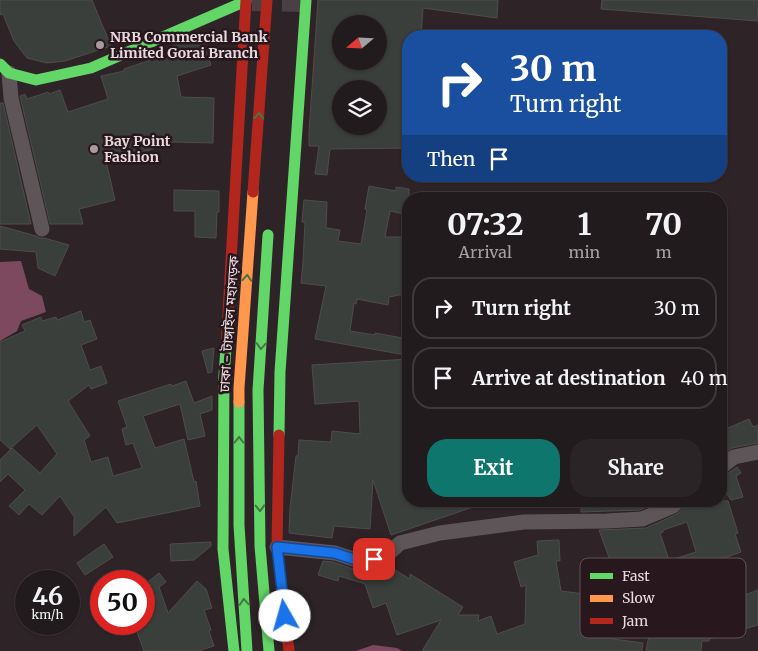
<!DOCTYPE html>
<meta charset="utf-8">
<style>
body{margin:0;font-family:Merriweather,"Noto Sans Bengali",serif;background:#2a2427;color:#f1f3f6;height:100vh;display:flex;flex-direction:column;font-size:19px;white-space:nowrap}
*{box-sizing:border-box;margin:0}
p{font-size:16px;color:#a2a1a4}
.icon{flex:none;width:28px;height:28px;fill:none;stroke:currentColor;stroke-width:2;stroke-linecap:round;stroke-linejoin:round}
.map{position:relative;flex:1;overflow:hidden}
.details{position:absolute;left:402px;top:192px;width:325px;height:315px;display:flex;flex-direction:column;background:#221b1e;border-radius:20px;box-shadow:0 1px 4px #0004,0 0 0 1px #3f393c}
.details>*{flex:none}
.top-card{position:absolute;left:402px;top:30px;width:325px;height:152px;border-radius:20px;box-shadow:0 1px 4px #0004,0 0 0 1px #3f393c;background:#1a4fa0;color:#fff;overflow:hidden}
.needle{width:32px;rotate:251deg}
.controls{position:absolute;left:332px;top:15px;display:grid;gap:10px}
.controls a{display:grid;place-items:center;width:55px;height:55px;border-radius:50%;background:#221b1e;box-shadow:0 1px 4px #0004,0 0 0 1px #3f393c;font-size:25px}
.speed{position:absolute;left:15px;top:570px;display:flex;gap:10px;font-size:25px;font-weight:700;text-align:center}
.speed>*{display:grid;place-content:center;width:65px;height:65px;border-radius:50%;background:#221b1e;box-shadow:0 1px 4px #0004,0 0 0 1px #3f393c;line-height:1}
.speed small{font-size:12px;font-weight:400}
.speed .limit{border:8px solid #d22;background:#fff;color:#111}
.pin{position:absolute;display:grid;place-items:center;width:42px;height:42px;color:#fff;margin:-21px;border-radius:10px;box-shadow:0 2px 8px #0006}
.me{position:absolute;width:55px;margin:-28px;rotate:353deg;stroke-linejoin:round;filter:drop-shadow(0 0 4px #0008)}
.turn{display:flex;align-items:center;gap:18px;height:105px;padding:0 25px;font-size:22px}
.turn .icon{width:65px;height:65px;stroke-width:2.5}
.turn b{display:block;font-size:35px;line-height:42px}
.then{display:flex;align-items:center;height:48px;padding:0 25px;background:#0003;gap:10px;font-size:19px}
.eta{display:flex;justify-content:space-evenly;align-items:center;height:85px;text-align:center}
.eta b{font-size:30px;font-weight:700;line-height:35px}
.button{display:flex;gap:10px;margin-top:auto;padding:10px 25px}
.button a{flex:1;height:58px;border-radius:20px;background:#0f766e;color:#fff;font-size:20px;font-weight:700;line-height:58px;text-align:center}
.button a+a{background:#2a2427;color:#f1f3f6}
ul{padding:0;list-style:none}
li{display:flex;align-items:center;gap:15px;height:62px;margin:0 10px 8px;padding:0 15px;border:2px solid #3f393c;border-radius:20px}
li div{flex:1}
li b{display:block;font-size:19px}
li em{font-style:normal}
.map>svg:first-child{display:block}
</style>
<div class="map">
<svg width="758" height="651" viewBox="0 0 758 651">
<rect width="100%" height="100%" fill="#2e2428"/>
<path fill="#7c495e" d="M21,261L29,289L42,296L46,312L21,321L17,331L0,341V262Z
M373,645L397,648L402,651H356Z"/>
<path fill="#3a3f3b" stroke="#4e4c4c" fill-rule="evenodd" d="M0,0H92L111,46L65,61L47,63L27,58L14,41L3,14L0,15Z
M318,0H498L497,18L423,8L421,36H409V148L330,149L327,175L315,174L319,146H309V132ZM341,24H379V62L341,63ZM341,89H379V126H341Z
M602,0H758V21L601,9Z
M201,35L211,65L177,76L181,97L214,98L213,143L174,142L140,153L121,156L122,159L106,161L115,200L79,209L83,224H50L20,96L25,94L27,99L48,92L49,94L60,90L68,112L108,99L101,76L124,71V69L162,56V55L174,51L172,46Z
M0,103H3L31,224H0Z
M369,186L396,191V187L409,189V215L390,211L385,237H409V293L389,297L388,305L357,299L356,304L354,303L350,331L375,335V333L408,339L406,355L315,339L326,286L301,283L303,262L305,222H302L304,200L327,202L326,228L340,230L338,241L361,244L367,210L365,209Z
M174,190L219,191V212H217L216,238L195,237V211H174Z
M0,226L36,236L40,238H44L69,245L55,276L38,268L36,252L0,249Z
M81,311L84,322L90,320L97,339L81,345L90,370L101,366L107,383L91,389L89,385L68,401L90,436L84,440L91,462L108,457L113,476L142,468L133,443L126,445L122,429L127,427L118,401L171,384L172,386L186,381L194,403L212,396V410L200,414L205,436L188,440L180,404L143,416L155,448L184,439L194,482L196,481L200,506L117,523L106,507L74,536V520L75,518L60,496L42,515L29,504L19,515L9,506L25,490L8,474L0,482V460L12,448L40,473L57,454L37,425L10,449L0,440V342L25,331L22,325L41,317L42,321L56,317L57,320Z
M214,348L212,372L208,373L202,351Z
M409,359V501H482V504L391,535L373,480L370,529L334,526L332,538L289,533L290,508L296,456H298L299,440L331,442L332,431L360,434L359,401L315,404L312,365Z
M749,419L753,427L758,425V443L732,448L721,455V431Z
M737,467L741,473L736,476L743,497L731,500L721,485V476L727,474Z
M581,501H660L640,510L581,512Z
M687,501H728L738,533L735,534L741,552L721,559L732,591L735,590L737,598L758,590V625L709,639V641H702L701,651H646L651,625L664,627L665,619L671,620L670,600H692L691,599L703,598L693,570L676,575L671,560L696,552L687,522L663,530V532L660,533L672,569L656,574L655,573L628,582L623,568L614,571L599,530L646,528L677,514L685,507Z
M559,540L560,561H556L561,591L585,594L582,624H585L584,629L613,634V639L643,643L642,651H422L441,620L397,635L386,603L373,608L365,584L339,576L338,581L318,575L323,561L333,562L359,571L368,570L379,574L384,566L387,565L410,579V574L463,607L458,615H479L478,621L491,616L497,634L525,624L526,585L521,587L514,562L538,555L537,541Z
M211,542V546L194,560L171,561L170,544Z
M104,544L113,557L85,575L77,563Z
M159,573L166,582L159,587L168,613L197,581L206,589L212,608L204,610L211,630L209,631L214,646L198,651H144L134,624H144V585Z"/>
<g fill="none" stroke-linecap="round" stroke-linejoin="round">
<path stroke="#4a3f44" stroke-width="20" stroke-dasharray="20 10" stroke-linecap="butt" d="M252,1L305,2"/>
<path stroke="#5e5558" stroke-width="15" d="M9,73L11,98L42,229
M721,467L734,457L758,452
M277,547L335,553L362,562L386,556L400,543L440,533L524,522L607,521L642,519L673,506L678,501"/>
<path stroke="#63d668" stroke-width="11" d="M0,64L9,73L36,80L91,68L246,1
M268,235L258,390L260,546L269,651
M226,348L224,375L223,549L234,651
M239,402V525L247,651
M279,435L280,372L306,0"/>
<path stroke="#ff974d" stroke-width="11" d="M239,402V388L253,192"/>
<path stroke="#b3261e" stroke-width="11" d="M253,192L267,0
M226,348L246,0
M279,435L277,547L289,651"/>
</g>
<defs><path id="oneway-chevron" d="M-2-3.5L2.5 0L-2 3.5" fill="none" stroke-width="1.6" stroke-linecap="round" stroke-linejoin="round" transform="scale(1.25)"/></defs>
<g stroke="#467642">
<use href="#oneway-chevron" transform="translate(259 116) rotate(-86)"/>
<use href="#oneway-chevron" transform="translate(247 278) rotate(-86)"/>
<use href="#oneway-chevron" transform="translate(261 346) rotate(94)"/>
<use href="#oneway-chevron" transform="translate(239 440) rotate(-90)"/>
<use href="#oneway-chevron" transform="translate(260 508) rotate(89)"/>
<use href="#oneway-chevron" transform="translate(244 602) rotate(-94)"/>
</g>
<g fill="none" stroke-linecap="round" stroke-linejoin="round">
<defs>
<path id="route" d="M285,616L277,547L335,553L362,562L374,559"/>
</defs>
<use href="#route" stroke="#114b97" stroke-width="12"/>
<use href="#route" stroke="#1a73e8" stroke-width="9"/>
</g>
<g fill="#a79ba0" stroke="#28171d" stroke-width="2">
<circle cx="100" cy="45" r="5"/>
<circle cx="94" cy="149" r="5"/>
</g>
<g text-anchor="middle" dominant-baseline="central" stroke-width="5" stroke-linejoin="round" paint-order="stroke">
<g font-size="14" font-weight="bold" fill="#e8dbe0" stroke="#28171d" text-anchor="start">
<text x="110" y="37">NRB Commercial Bank<tspan x="110" dy="16">Limited Gorai Branch</tspan></text>
<text x="104" y="141">Bay Point<tspan x="104" dy="16">Fashion</tspan></text>
</g>
<g font-size="14" fill="#e8dbe0" stroke="#28171d">
<text transform="translate(229 324) rotate(-86)">ঢাকা - টাঙ্গাইল মহাসড়ক</text>
</g>
</g>
<rect x="580" y="558" width="166" height="80" rx="8" fill="#28171d" stroke="#625258" stroke-width="1"/>
<rect x="590" y="573" width="23" height="6" fill="#63d668"/>
<rect x="590" y="595" width="23" height="7" fill="#ff974d"/>
<rect x="590" y="618" width="23" height="6" fill="#b3261e"/>
<g font-size="14" fill="#e8dbe0">
<text x="622" y="581">Fast</text>
<text x="622" y="603">Slow</text>
<text x="622" y="626">Jam</text>
</g>
</svg>
<div class="controls">
<a><svg class="needle" viewBox="-14 -14 28 28"><path d="M0-13l5 13h-10z" fill="#e53935"/><path d="M0 13l5-13h-10z" fill="#a2a1a4"/></svg></a>
<a><svg class="icon" aria-label="layers" viewBox="0 0 24 24"><path d="M12 4l9 5-9 5-9-5zM3 14l9 5 9-5"/></svg></a>
</div>
<div class="speed"><div>46<small>km/h</small></div><div class="limit">50</div></div>
<div class="pin" style="left:374px;top:559px;background:#d93025"><svg class="icon" aria-label="arrive" viewBox="0 0 24 24"><path d="M6 21V4h12l-3 4 3 4H6"/></svg></div>
<svg class="me" style="left:285px;top:616px" viewBox="-20 -20 40 40"><circle r="19" fill="#fff"/><path d="M0-13L10 11 0 6-10 11z" fill="#1a73e8"/></svg>
<div class="top-card">
<div class="turn"><svg class="icon" aria-label="right" viewBox="0 0 24 24"><path d="M7 20v-9h11M14 6l5 5-5 5"/></svg><div><b>30 m</b>Turn right</div></div>
<div class="then">Then<svg class="icon" aria-label="arrive" viewBox="0 0 24 24"><path d="M6 21V4h12l-3 4 3 4H6"/></svg></div>
</div>
<section class="details">
<div class="eta">
<div><b>07:32</b><p>Arrival</p></div>
<div><b>1</b><p>min</p></div>
<div><b>70</b><p>m</p></div>
</div>
<ul>
<li><svg class="icon" aria-label="right" viewBox="0 0 24 24"><path d="M7 20v-9h11M14 6l5 5-5 5"/></svg><div><b>Turn right</b></div><em>30 m</em></li>
<li><svg class="icon" aria-label="arrive" viewBox="0 0 24 24"><path d="M6 21V4h12l-3 4 3 4H6"/></svg><div><b>Arrive at destination</b></div><em>40 m</em></li>
</ul>
<div class="button"><a>Exit</a><a>Share</a></div>
</section>
</div>
